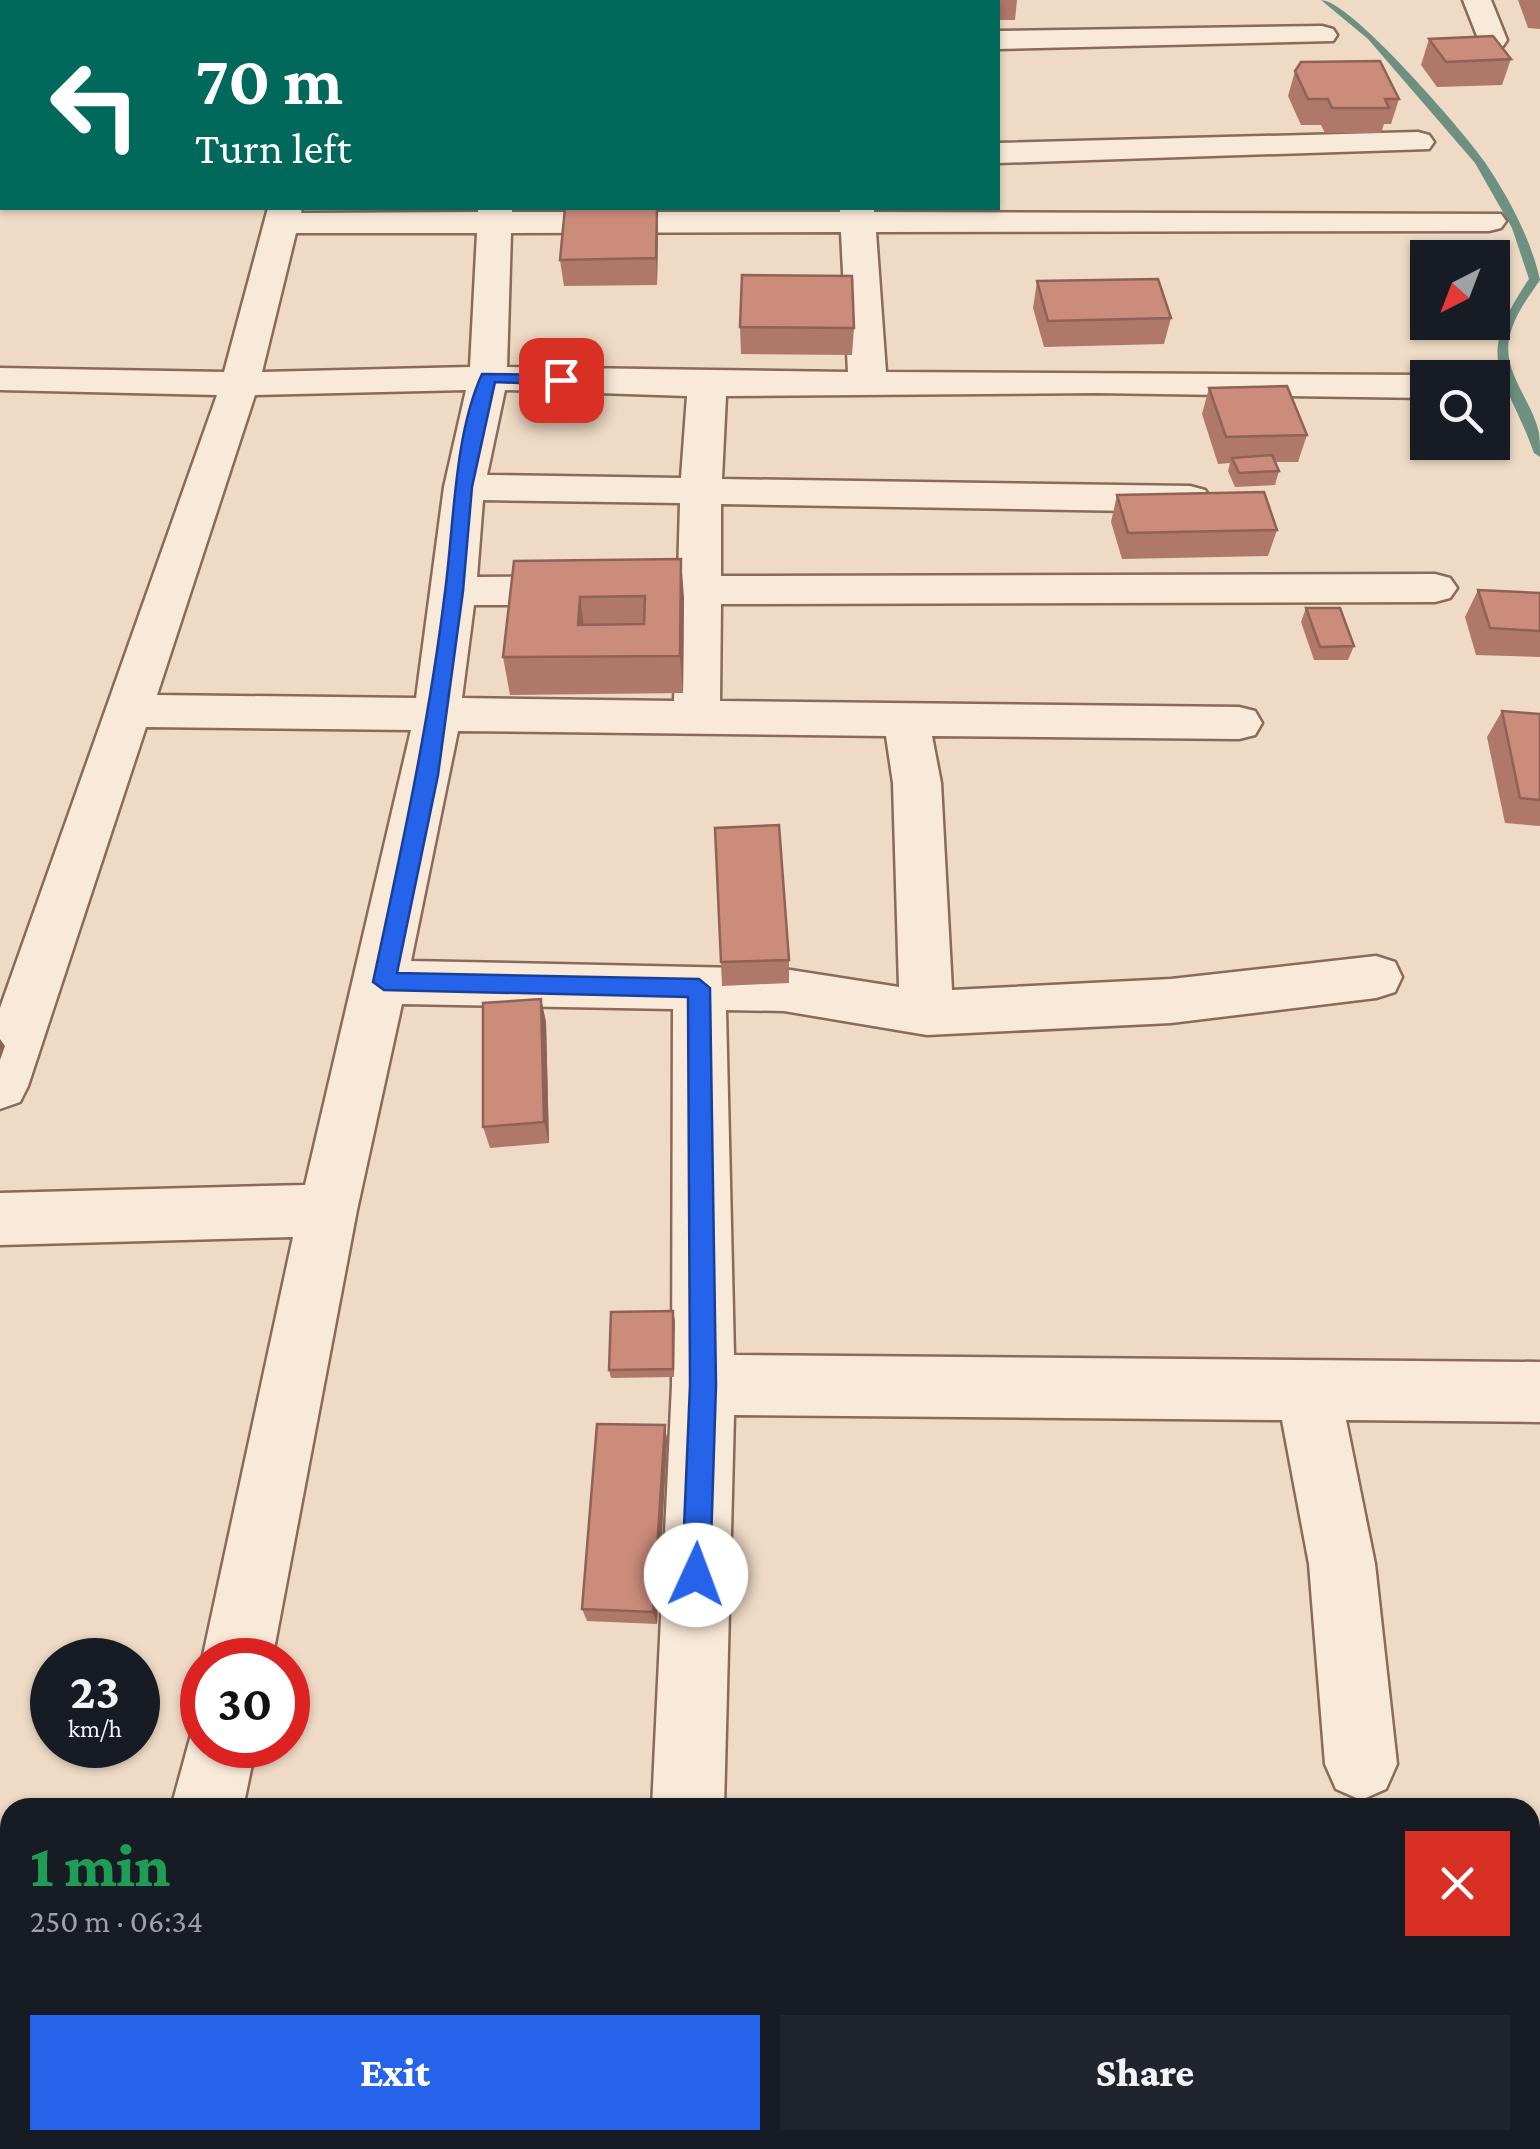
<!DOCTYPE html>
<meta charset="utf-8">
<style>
body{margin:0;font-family:"Crimson Pro",serif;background:#20242c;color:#f1f3f6;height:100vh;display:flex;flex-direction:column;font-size:38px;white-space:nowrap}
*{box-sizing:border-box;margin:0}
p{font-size:32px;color:#9ea1a6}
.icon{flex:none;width:55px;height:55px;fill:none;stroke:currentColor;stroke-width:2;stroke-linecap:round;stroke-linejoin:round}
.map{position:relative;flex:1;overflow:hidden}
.side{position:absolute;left:0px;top:1798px;width:1540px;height:352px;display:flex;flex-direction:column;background:#171b24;border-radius:30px 30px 0 0;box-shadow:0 2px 8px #0004}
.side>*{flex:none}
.banner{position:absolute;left:0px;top:0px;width:1000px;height:210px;box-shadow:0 2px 8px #0004;background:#00695c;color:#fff;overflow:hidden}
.needle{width:65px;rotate:222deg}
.tools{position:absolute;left:1410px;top:240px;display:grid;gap:20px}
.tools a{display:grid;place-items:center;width:100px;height:100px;border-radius:0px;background:#171b24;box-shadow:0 2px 8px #0004;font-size:50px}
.speed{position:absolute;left:30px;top:1638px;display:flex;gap:20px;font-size:50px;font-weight:700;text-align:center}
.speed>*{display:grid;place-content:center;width:130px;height:130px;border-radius:50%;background:#171b24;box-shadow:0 2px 8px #0004;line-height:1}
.speed small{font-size:25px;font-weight:400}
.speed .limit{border:15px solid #d22;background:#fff;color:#111}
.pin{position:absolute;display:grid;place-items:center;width:85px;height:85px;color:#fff;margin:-42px;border-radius:20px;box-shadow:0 5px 15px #0006}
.me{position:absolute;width:110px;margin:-55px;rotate:2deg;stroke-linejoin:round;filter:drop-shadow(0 0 8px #0008)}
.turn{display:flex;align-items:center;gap:35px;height:210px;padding:0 30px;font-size:45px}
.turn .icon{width:130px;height:130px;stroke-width:2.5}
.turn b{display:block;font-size:70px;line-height:85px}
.round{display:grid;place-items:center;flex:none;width:105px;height:105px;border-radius:0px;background:#20242c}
.summary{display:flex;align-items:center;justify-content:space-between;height:170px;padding:0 30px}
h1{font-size:60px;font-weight:800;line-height:75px;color:#1e9e55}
.cta{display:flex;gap:20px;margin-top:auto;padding:20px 30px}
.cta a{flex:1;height:115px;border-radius:0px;background:#2563eb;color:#fff;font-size:40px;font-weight:800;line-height:115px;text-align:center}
.cta a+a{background:#20242c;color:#f1f3f6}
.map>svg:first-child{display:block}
</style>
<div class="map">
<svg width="1540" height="2149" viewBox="0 0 1540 2149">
<rect width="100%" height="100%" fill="#eedac5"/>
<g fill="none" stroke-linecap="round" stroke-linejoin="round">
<path fill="#6d9080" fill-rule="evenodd" d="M1321,0C1350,0 1464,132 1484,161C1508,196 1531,239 1540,280C1530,295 1518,310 1512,328C1497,369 1531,396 1539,433C1540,441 1540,449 1540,457L1534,453C1504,370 1472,363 1529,279L1512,228L1475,163L1368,39Z"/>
<defs>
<path id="minor" d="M509,0H537L538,2H509Z
M827,0H855L856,2H827Z
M1463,0H1491L1507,40L1503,46H1481Z
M1322,26L1333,29L1337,35L1333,41L998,49V31Z
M0,102H2V120H0Z
M1418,132L1429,135L1434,142L1429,149L998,163V143Z
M268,208H302L301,213L478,212V208H512V212H840V208H874V212L1501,214L1506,221L1501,228L1489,231L876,232L886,372L1428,375L1436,378H1428V398L1095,393L726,396L722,479L1190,486L1205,490L1211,499L1205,508L1190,512L721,504V576L1435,574L1450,578L1457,588L1450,598L1435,602L721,604L720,701L1239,707L1255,711L1262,723L1255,735L1239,739L932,736L941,783L952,990L1171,979L1376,956L1395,962L1402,977L1395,992L1376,998L1171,1023L927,1035L784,1011L726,1010L734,1355L1540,1362V1422L1346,1420L1375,1564L1397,1764L1386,1789L1361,1800L1336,1789L1325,1764L1309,1564L1282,1420L734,1415L724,1808H652L672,1385L673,1009L402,1004L357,1210L272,1660H202L293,1237L0,1245V1193L305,1185L411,730L146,727L28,1086L20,1102L0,1109V1008L217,395L0,390V368L224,372ZM841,232L848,372L507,367L511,233ZM296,233H477L470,367L262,372ZM466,390L444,487L416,698L157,695L255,395ZM505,390L687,396L681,478L487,475ZM483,500L680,503L678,576L477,577ZM474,605H677L674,701L462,698ZM458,731L886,736L893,783L899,987L784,969L411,961Z
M202,1717V1745H256L243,1808H171L195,1720Z
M89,2140H169L168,2149H86Z
M645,2140H725L726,2149H644Z"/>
<path id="major" d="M2,32V53L0,54V33Z"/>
</defs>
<use href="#minor" stroke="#896a5b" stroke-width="5"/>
<use href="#major" stroke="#573a2f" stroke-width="5"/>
<use href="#minor" fill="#f9e9d8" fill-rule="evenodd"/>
<use href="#major" fill="#f1c69d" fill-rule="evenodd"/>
</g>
<path fill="#af786a" d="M670,0H705V2H670Z
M934,0H976V2H935Z
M978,0H1017L1015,20H998V2H979Z
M1518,0H1540V29L1528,28Z
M1429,39L1511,59L1502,85L1437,87L1421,65Z
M1295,71L1399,99L1391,124H1384L1381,133H1325L1321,125H1301L1288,96Z
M657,208L658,231L657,285L564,286L560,260Z
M1037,281L1171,318L1164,344L1044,347L1033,308Z
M740,327L854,328L852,355L741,354Z
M1209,388L1307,435L1298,462H1275L1279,471L1275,485L1235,487L1228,471L1230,463L1218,464L1202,414Z
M1117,495L1277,530L1268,556L1122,559L1111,522Z
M514,561L684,597L683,693L510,695L503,657Z
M1478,590L1540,593V657L1476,655L1465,617Z
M1306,608L1354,646L1348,660H1314L1301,622Z
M1502,711L1540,714V826L1505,823L1487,737Z
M715,828L789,960V983L722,986Z
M541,999L546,1022L549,1143L490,1148L483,1127Z
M673,1311L674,1377L611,1378L609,1370Z
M665,1425L667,1441L657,1624L587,1621L582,1609Z"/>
<path fill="#8f6256" d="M657,208L658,231L657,285L656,258Z
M681,559L684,597L683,693L680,656Z
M580,597L585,635L578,625Z
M541,999L546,1022L549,1143L544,1122Z
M0,1039L5,1046L0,1060Z
M673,1311L675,1321L674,1377L673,1369Z
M665,1425L667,1441L657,1624L653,1612Z"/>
<path fill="#cc8c7b" stroke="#8f6256" stroke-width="2.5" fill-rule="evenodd" d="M1493,36L1511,59L1446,62L1429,39Z
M1380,61L1399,99H1385L1389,108H1332L1328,99H1308L1295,71L1301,62Z
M565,208H657L656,258L560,260Z
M742,275L852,276L854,328L740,327Z
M1158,279L1171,318L1048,321L1037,281Z
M1287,386L1307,435L1226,437L1209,388Z
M1272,455L1279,471L1239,473L1232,458Z
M1264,492L1277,530L1128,533L1117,495Z
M681,559L680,656L503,657L514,561ZM645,596L644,624L578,625L580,597Z
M1478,590L1540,593V631L1490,628Z
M1306,608H1340L1354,646L1320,647Z
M1502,711L1540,714V800L1520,798Z
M779,825L789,960L721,962L715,828Z
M541,999L544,1122L483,1127V1003Z
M673,1311V1369L609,1370L611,1312Z
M597,1424L665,1425L653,1612L582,1609Z"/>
<path fill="#2563eb" stroke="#184099" stroke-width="2.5" d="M482,374L561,375L569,380L561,385L495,382L472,487L463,591L438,775L397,973L699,979L710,988L716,1385L710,1575L706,1585L696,1589L686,1585L682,1575L690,1385L688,997L384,990L373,982C401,852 429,723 445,592C454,525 454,435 482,374Z"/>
</svg>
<div class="tools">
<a><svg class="needle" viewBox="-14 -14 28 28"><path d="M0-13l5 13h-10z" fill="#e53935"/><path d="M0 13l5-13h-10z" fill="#9ea1a6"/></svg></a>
<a><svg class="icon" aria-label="search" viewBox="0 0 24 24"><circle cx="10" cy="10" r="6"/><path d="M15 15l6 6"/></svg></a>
</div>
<div class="speed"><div>23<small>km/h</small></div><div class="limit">30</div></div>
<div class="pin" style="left:561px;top:380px;background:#d93025"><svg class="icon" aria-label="arrive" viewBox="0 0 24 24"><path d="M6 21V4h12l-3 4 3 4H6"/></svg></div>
<svg class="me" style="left:696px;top:1575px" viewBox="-20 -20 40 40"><circle r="19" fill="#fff"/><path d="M0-13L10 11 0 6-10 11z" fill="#2563eb"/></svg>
<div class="banner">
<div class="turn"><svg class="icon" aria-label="left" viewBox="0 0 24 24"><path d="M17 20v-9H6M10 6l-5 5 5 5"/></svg><div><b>70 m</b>Turn left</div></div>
</div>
<section class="side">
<div class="summary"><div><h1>1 min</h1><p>250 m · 06:34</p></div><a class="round" style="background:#d93025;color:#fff"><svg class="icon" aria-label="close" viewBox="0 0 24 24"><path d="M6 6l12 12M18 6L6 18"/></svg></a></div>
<div class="cta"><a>Exit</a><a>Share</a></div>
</section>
</div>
